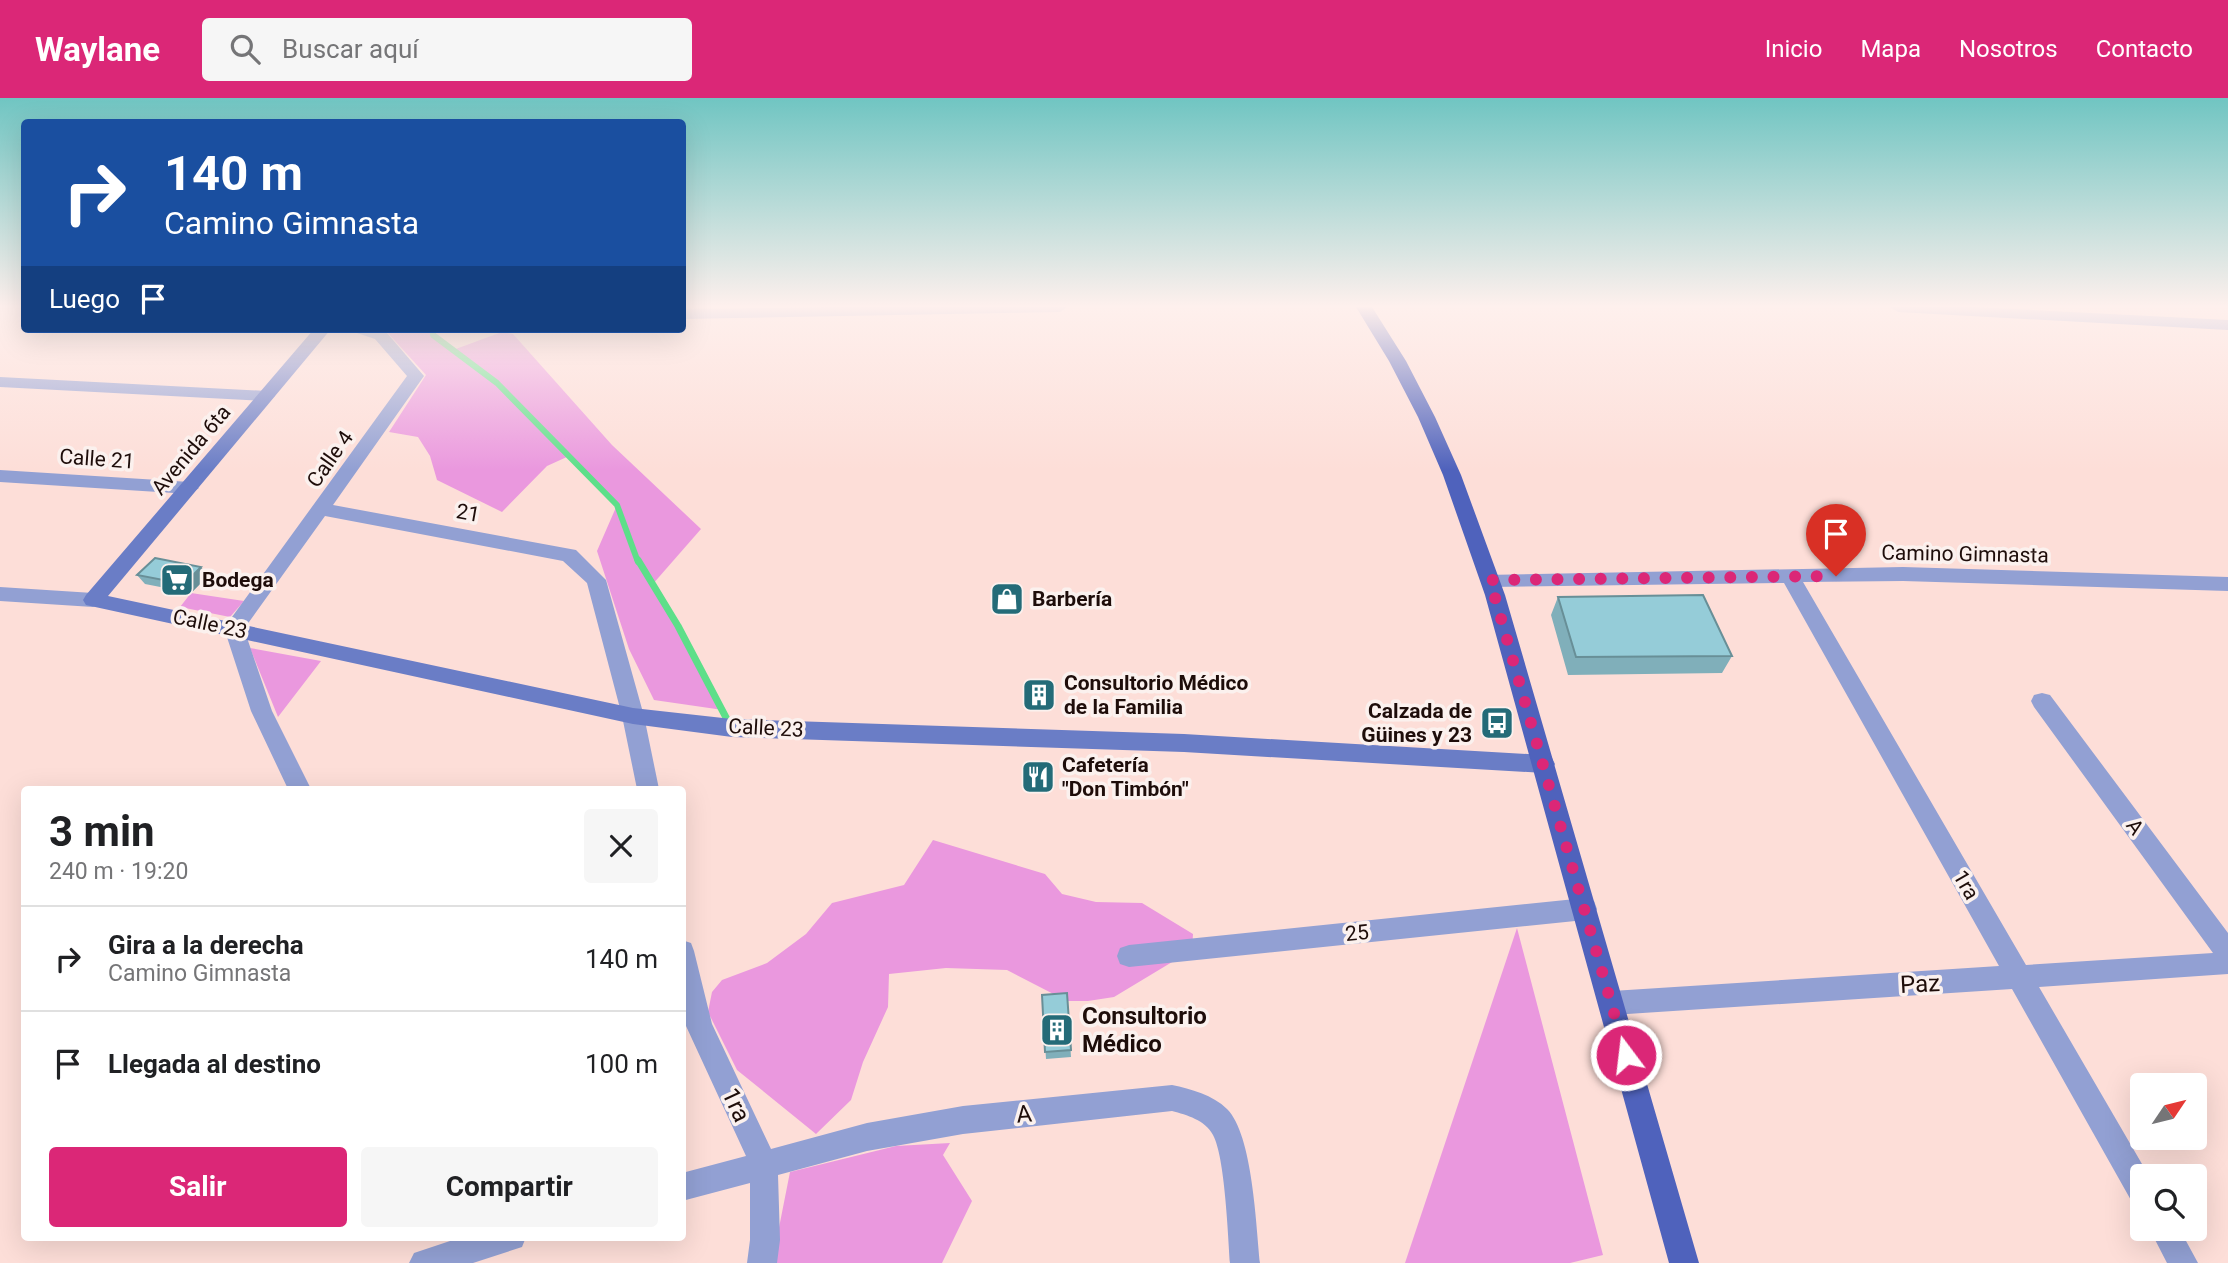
<!DOCTYPE html>
<html lang="es">
<meta charset="utf-8">
<style>
body{margin:0;font-family:Roboto,sans-serif;background:#f6f6f6;color:#202124;height:100vh;display:flex;flex-direction:column;font-size:26px;white-space:nowrap}
*{box-sizing:border-box;margin:0}
p{font-size:23px;color:#757577}
.icon{flex:none;width:38px;height:38px;fill:none;stroke:currentColor;stroke-width:2;stroke-linecap:round;stroke-linejoin:round}
.map{position:relative;flex:1;overflow:hidden}
.side{position:absolute;left:21px;top:688px;width:665px;height:455px;display:flex;flex-direction:column;background:#fff;border-radius:7px;box-shadow:0 7px 28px #0002}
.side>*{flex:none}
.hud{position:absolute;left:21px;top:21px;width:665px;height:214px;border-radius:7px;box-shadow:0 7px 28px #0002;background:#1a4fa0;color:#fff;overflow:hidden}
.needle{width:46px;rotate:55deg}
.buttons{position:absolute;left:2130px;top:975px;display:grid;gap:14px}
.buttons a{display:grid;place-items:center;width:77px;height:77px;border-radius:7px;background:#fff;box-shadow:0 7px 28px #0002;font-size:35px}
.pin{position:absolute;display:grid;place-items:center;width:60px;height:60px;color:#fff;margin:-72px -30px;border-radius:50% 50% 50% 0;rotate:-45deg;box-shadow:0 0 7px #0007}
.pin .icon{rotate:45deg}
.me{position:absolute;width:77px;margin:-38px;rotate:345deg;stroke-linejoin:round;filter:drop-shadow(0 0 5px #0008)}
.turn{display:flex;align-items:center;gap:24px;height:147px;padding:0 28px;font-size:32px}
.turn .icon{width:91px;height:91px;stroke-width:2.5}
.turn b{display:block;font-size:49px;line-height:60px}
.then{display:flex;align-items:center;height:66px;padding:0 28px;background:#0003;gap:14px;font-size:26px}
.round{display:grid;place-items:center;flex:none;width:74px;height:74px;border-radius:7px;background:#f6f6f6}
.overview{display:flex;align-items:center;justify-content:space-between;height:119px;padding:0 28px}
h1{font-size:42px;font-weight:700;line-height:52px}
.button{display:flex;gap:14px;margin-top:auto;padding:14px 28px}
.button a{flex:1;height:80px;border-radius:7px;background:#db2777;color:#fff;font-size:28px;font-weight:700;line-height:80px;text-align:center}
.button a+a{background:#f6f6f6;color:#202124}
ul{padding:0;list-style:none}
li{display:flex;align-items:center;gap:21px;height:105px;padding:0 28px;border-top:2px solid #e0e0e0}
li div{flex:1}
li b{display:block;font-size:26px}
li em{font-style:normal}
header{display:flex;align-items:center;gap:42px;box-sizing:border-box;height:98px;padding:0 35px;background:#db2777;color:#fff}
header strong{font-size:33px}
nav{display:flex;gap:38px;margin-inline-start:auto;font-size:24px}
.search{width:490px;height:63px;background:#f6f6f6;display:flex;align-items:center;gap:18px;box-sizing:border-box;padding:0 24px;border-radius:7px;color:#757577;font-size:26px}
.map>svg:first-child{display:block}
</style>
<header>
<strong>Waylane</strong>
<div class="search"><svg class="icon" aria-label="search" viewBox="0 0 24 24"><circle cx="10" cy="10" r="6"/><path d="M15 15l6 6"/></svg>Buscar aquí</div>
<nav><a>Inicio</a><a>Mapa</a><a>Nosotros</a><a>Contacto</a></nav>
</header>
<div class="map">
<svg width="2228" height="1165" viewBox="0 0 2228 1165">
<rect width="100%" height="100%" fill="#fdded8"/>
<path fill="#ea98de" d="M380,231H433V237L453,252L502,234L513,236L612,347L701,431L652,487L678,529L723,612L654,602L629,551L597,453L617,407L569,358L547,368L502,414L437,382L430,358L418,339L389,334L426,277L386,233Z
M191,495L244,503L230,519L180,509Z
M250,550L321,563L278,619Z
M933,742L1045,776L1062,796L1096,804L1142,805L1193,836L1192,852L1114,899L1088,903H1067L1007,872L946,870L889,876L888,909L863,964L851,1002L816,1036L737,972L708,914L712,894L722,882L767,865L806,836L832,805L904,787Z
M1517,830L1603,1157L1570,1165H1405Z
M950,1045L943,1057L972,1103L942,1165H772L790,1074L896,1048Z"/>
<g fill="none" stroke-linecap="round" stroke-linejoin="round">
<path stroke="#5ddf89" stroke-width="6" d="M433,231V237L497,285L617,407L638,464"/>
<path stroke="#5ddf89" stroke-width="7" d="M638,462L678,528L731,629"/>
<path fill="#92a0d3" fill-rule="evenodd" d="M831,209H1068L1060,214L682,221V211Z
M1890,209H1976L2228,222V232L1898,214Z
M352,231H376L387,235L424,278L333,407L576,452L606,482L644,618L659,691H637L622,618L587,485L563,463L325,418L244,531L272,613L311,691H288L251,613L224,530L407,278L375,241L354,234Z
M0,279L267,293L275,298L267,303L0,289Z
M0,372L190,384L199,390L190,396L0,384Z
M1903,469L2228,479V493L1903,483L1803,484L2026,867L2213,855L2034,609L2031,603L2034,597L2042,595L2050,597L2228,835V876L2039,889L2149,1078H2142V1108L2132,1104L2012,891L1612,917L1603,913L1599,905L1603,897L1612,893L1999,868L1784,485L1490,489L1483,487L1480,482L1483,477Z
M0,489L93,495L100,497L103,502L100,507L93,509L0,503Z
M1585,800L1594,803L1597,811L1594,819L1585,822L1129,869L1120,866L1117,858L1120,850L1129,847Z
M682,842L691,845L694,853L712,926L771,1051L867,1025L963,1008L1172,987C1191,991 1213,997 1227,1011C1253,1037 1256,1128 1260,1165H1230C1228,1137 1225,1059 1213,1037C1205,1022 1187,1017 1172,1013L963,1036L867,1053L778,1077L780,1142L777,1165H747L750,1142V1085L682,1103V1075L746,1058L686,928L682,912Z
M2149,1130H2179L2198,1165H2167Z
M462,1139H526L522,1149L473,1165H409L414,1155Z"/>
<path fill="#6a7dc6" fill-rule="evenodd" d="M314,231H331L108,498L633,610L732,621L1184,636L1544,657L1552,660L1555,666L1552,672L1544,675L1184,654L732,639L633,626L86,507L83,502L86,497Z"/>
<path fill="#4f62bc" fill-rule="evenodd" d="M1356,209H1372L1406,263L1435,319L1461,377L1505,497L1699,1165H1669L1485,497L1443,377L1418,319L1389,263Z"/>
</g>
<path fill="#80afba" d="M137,477L208,478L191,495L145,486Z
M1558,499L1732,558L1722,575L1568,577L1551,517Z
M1067,895L1071,959L1046,961L1042,897Z"/>
<path fill="#688f97" d="M201,469L208,478L191,495L184,486Z"/>
<path fill="#95ccd8" stroke="#688f97" stroke-width="2" d="M155,460L201,469L184,486L137,477Z
M1703,497L1732,558L1576,559L1558,499Z
M1067,895L1071,952L1045,954L1042,897Z"/>
<linearGradient id="sky" x2="0" y2="1"><stop stop-color="#70c5c2"/><stop offset="0.56" stop-color="#fef0ed"/><stop offset="1" stop-color="#fef0ed" stop-opacity="0"/></linearGradient>
<rect width="2228" height="372" fill="url(#sky)"/>
<g fill="none" stroke-linecap="round" stroke-linejoin="round">
<path stroke="#db2777" stroke-width="12" stroke-dasharray="0 21.6" d="M1626,957L1490,482L1836,478"/>
</g>
<defs>
<symbol id="supermarket-square" viewBox="-11 -11 22 22"><rect x="-9" y="-9" width="18" height="18" rx="4" fill="#246b78" stroke="#fbf1ee"/><path d="M-6-5.5h2.5l.6 2H6L4.5 2H-2.5L-4.4-4H-6ZM-1.5 3.2a1.3 1.3 0 1 0 .1 0ZM3 3.2a1.3 1.3 0 1 0 .1 0Z" fill="#fff"/></symbol>
<symbol id="shop-square" viewBox="-11 -11 22 22"><rect x="-9" y="-9" width="18" height="18" rx="4" fill="#246b78" stroke="#fbf1ee"/><path d="M-5-2.5h2.3a2.7 3.5 0 0 1 5.4 0H5L5.5 6h-11ZM-1.5-2.5h3a1.5 2.3 0 0 0-3 0Z" fill="#fff"/></symbol>
<symbol id="building-square" viewBox="-11 -11 22 22"><rect x="-9" y="-9" width="18" height="18" rx="4" fill="#246b78" stroke="#fbf1ee"/><path d="M-4-6H4V6H1V3H-1V6H-4ZM-2.5-4.3h1.7v1.8h-1.7ZM.8-4.3h1.7v1.8H.8ZM-2.5-1h1.7V.8h-1.7ZM.8-1h1.7V.8H.8Z" fill="#fff"/></symbol>
<symbol id="bus-square" viewBox="-11 -11 22 22"><rect x="-9" y="-9" width="18" height="18" rx="4" fill="#246b78" stroke="#fbf1ee"/><path d="M-5-6H5V4H4V6H2V4H-2V6H-4V4H-5ZM-3.5-4V0h7V-4ZM-3.5 1.2v1.5H-2V1.2ZM2 1.2v1.5H3.5V1.2Z" fill="#fff"/></symbol>
<symbol id="restaurant-square" viewBox="-11 -11 22 22"><rect x="-9" y="-9" width="18" height="18" rx="4" fill="#246b78" stroke="#fbf1ee"/><path d="M-5-6h1v4h1v-4h1v4h1v-4h1v5L-1.5 .5V6h-2V.5L-5-1ZM5-6V6H3V1.5H1.5Q1.5-4 5-6Z" fill="#fff"/></symbol>
</defs>
<g fill-rule="evenodd">
<use href="#supermarket-square" x="158" y="463" width="38" height="38"/>
<use href="#shop-square" x="988" y="482" width="38" height="38"/>
<use href="#building-square" x="1020" y="578" width="38" height="38"/>
<use href="#bus-square" x="1478" y="606" width="38" height="38"/>
<use href="#restaurant-square" x="1019" y="660" width="38" height="38"/>
<use href="#building-square" x="1038" y="913" width="38" height="38"/>
</g>
<g text-anchor="middle" dominant-baseline="central" stroke-width="7" stroke-linejoin="round" paint-order="stroke">
<g font-size="21" fill="#1e0d0a" stroke="#fbf1ee">
<text transform="translate(191 352) rotate(-50)">Avenida 6ta</text>
<text transform="translate(97 361) rotate(4)">Calle 21</text>
<text transform="translate(330 361) rotate(-55)">Calle 4</text>
<text transform="translate(468 415) rotate(10)">21</text>
<text transform="translate(1965 456) rotate(1)">Camino Gimnasta</text>
<text transform="translate(210 526) rotate(12)">Calle 23</text>
<text transform="translate(766 630) rotate(3)">Calle 23</text>
<text transform="translate(2135 729) rotate(54)">A</text>
<text transform="translate(1966 787) rotate(60)">1ra</text>
<text transform="translate(1357 835) rotate(-6)">25</text>
</g>
<g font-size="21" font-weight="bold" fill="#1e0d0a" stroke="#fbf1ee" text-anchor="start">
<text x="202" y="482">Bodega</text>
<text x="1032" y="501">Barbería</text>
<text x="1064" y="585">Consultorio Médico<tspan x="1064" dy="24">de la Familia</tspan></text>
<text x="1472" y="613" text-anchor="end">Calzada de<tspan x="1472" dy="24">Güines y 23</tspan></text>
<text x="1062" y="667">Cafetería<tspan x="1062" dy="24">"Don Timbón"</tspan></text>
</g>
<g font-size="24" fill="#1e0d0a" stroke="#fbf1ee">
<text transform="translate(1920 886) rotate(-3)">Paz</text>
<text transform="translate(736 1007) rotate(65)">1ra</text>
<text transform="translate(1024 1016) rotate(-5)">A</text>
</g>
<g font-size="24" font-weight="bold" fill="#1e0d0a" stroke="#fbf1ee" text-anchor="start">
<text x="1082" y="918">Consultorio<tspan x="1082" dy="28">Médico</tspan></text>
</g>
</g>
</svg>
<div class="buttons">
<a><svg class="needle" viewBox="-14 -14 28 28"><path d="M0-13l5 13h-10z" fill="#e53935"/><path d="M0 13l5-13h-10z" fill="#757577"/></svg></a>
<a><svg class="icon" aria-label="search" viewBox="0 0 24 24"><circle cx="10" cy="10" r="6"/><path d="M15 15l6 6"/></svg></a>
</div>
<div class="pin" style="left:1836px;top:478px;background:#d93025"><svg class="icon" aria-label="arrive" viewBox="0 0 24 24"><path d="M6 21V4h12l-3 4 3 4H6"/></svg></div>
<svg class="me" style="left:1626px;top:957px" viewBox="-20 -20 40 40"><circle r="17" fill="#db2777" stroke="#fff" stroke-width="3"/><path d="M0-11L8 9 0 5-8 9z" fill="#fff"/></svg>
<div class="hud">
<div class="turn"><svg class="icon" aria-label="right" viewBox="0 0 24 24"><path d="M7 20v-9h11M14 6l5 5-5 5"/></svg><div><b>140 m</b>Camino Gimnasta</div></div>
<div class="then">Luego<svg class="icon" aria-label="arrive" viewBox="0 0 24 24"><path d="M6 21V4h12l-3 4 3 4H6"/></svg></div>
</div>
<section class="side">
<div class="overview"><div><h1>3 min</h1><p>240 m · 19:20</p></div><a class="round"><svg class="icon" aria-label="close" viewBox="0 0 24 24"><path d="M6 6l12 12M18 6L6 18"/></svg></a></div>
<ul>
<li><svg class="icon" aria-label="right" viewBox="0 0 24 24"><path d="M7 20v-9h11M14 6l5 5-5 5"/></svg><div><b>Gira a la derecha</b><p>Camino Gimnasta</p></div><em>140 m</em></li>
<li><svg class="icon" aria-label="arrive" viewBox="0 0 24 24"><path d="M6 21V4h12l-3 4 3 4H6"/></svg><div><b>Llegada al destino</b></div><em>100 m</em></li>
</ul>
<div class="button"><a>Salir</a><a>Compartir</a></div>
</section>
</div>
